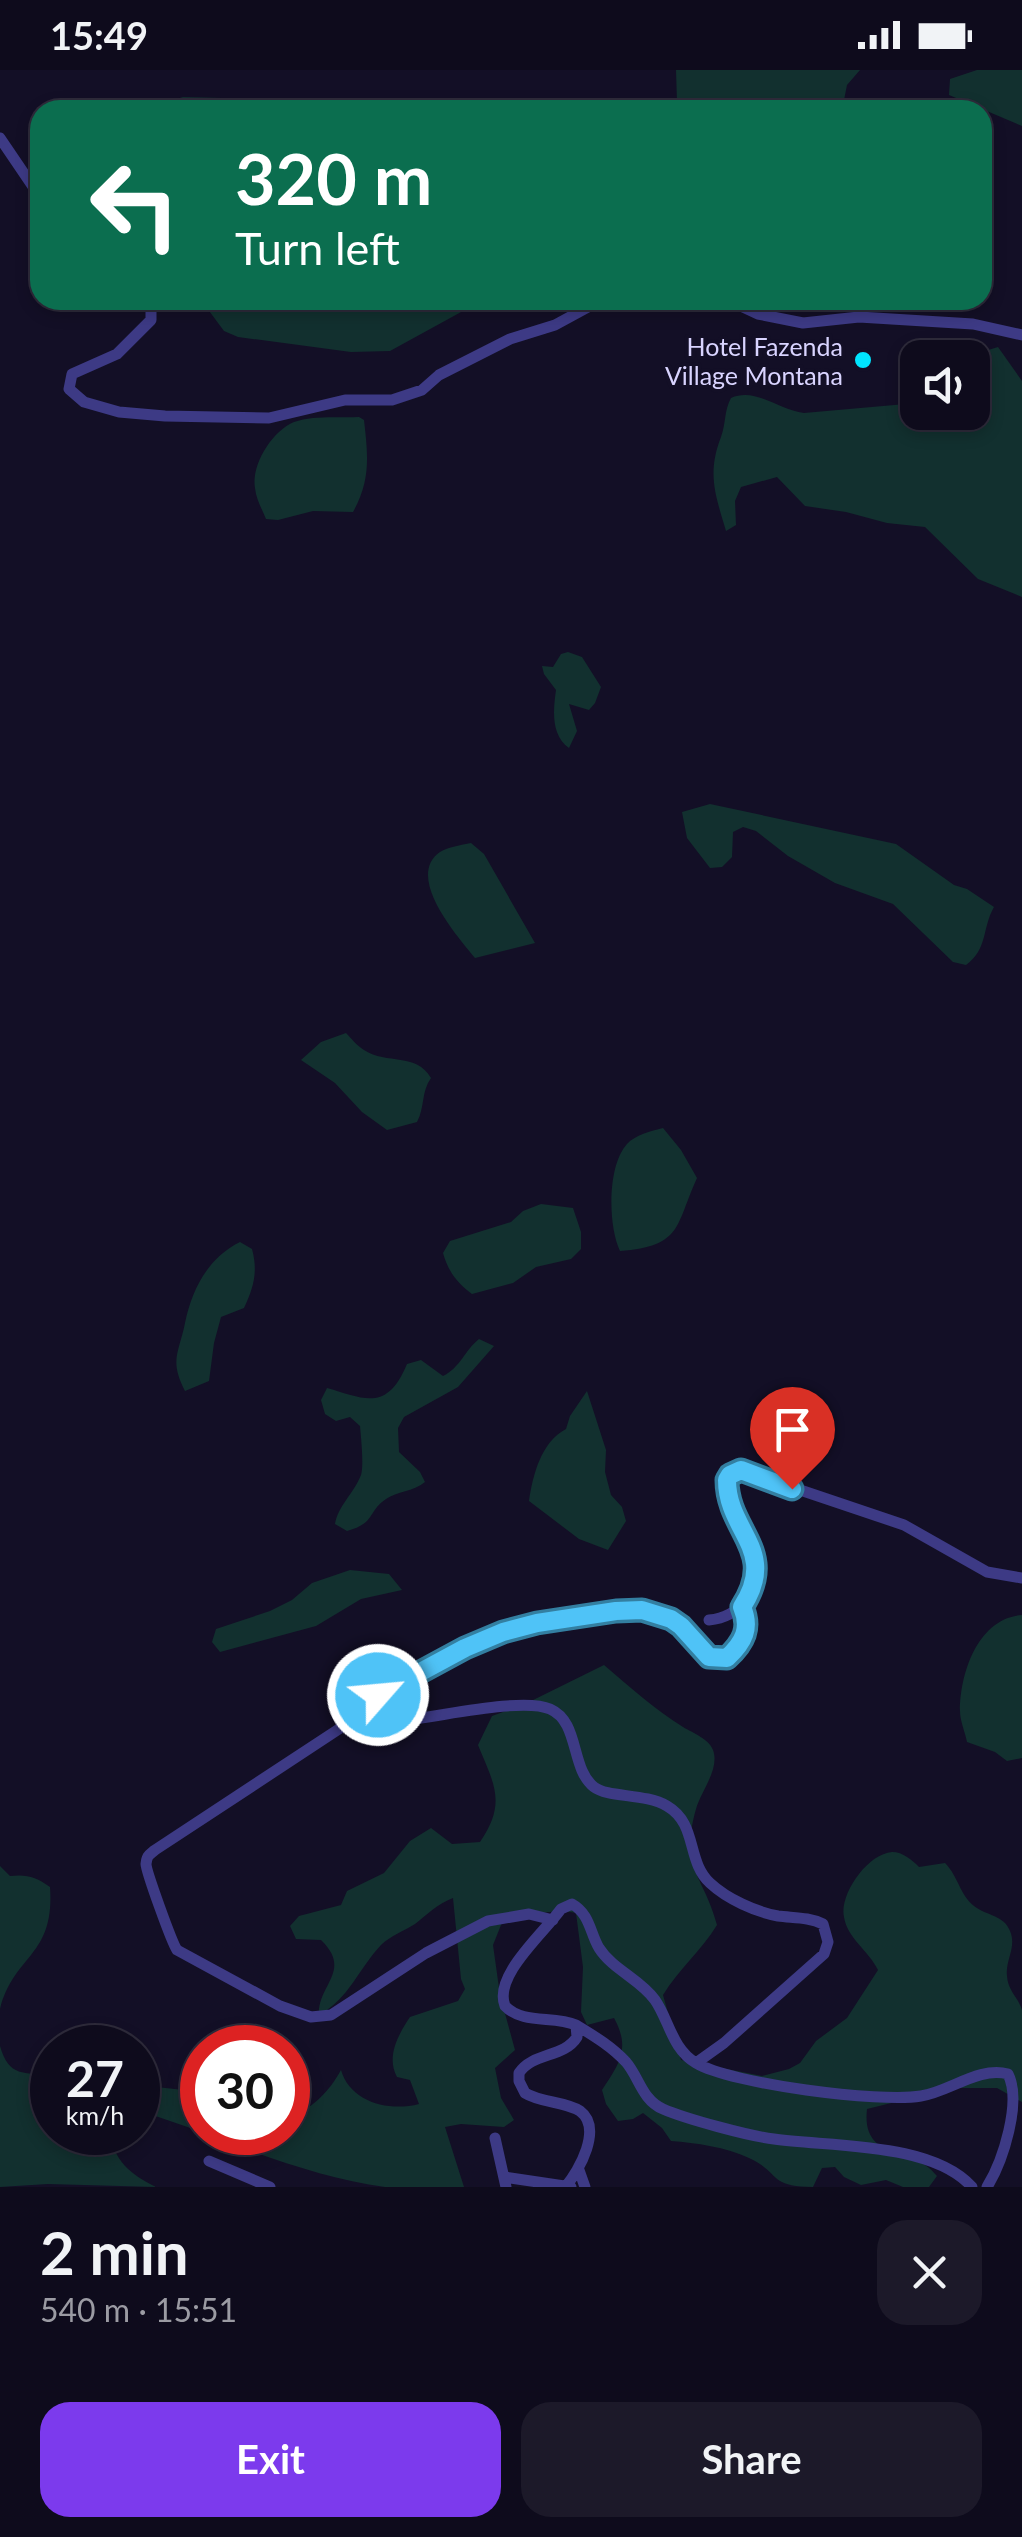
<!DOCTYPE html>
<meta charset="utf-8">
<style>
body{margin:0;font-family:Lato,sans-serif;background:#1c1929;color:#f1f3f6;height:100vh;display:flex;flex-direction:column;font-size:38px;white-space:nowrap}
*{box-sizing:border-box;margin:0}
p{font-size:32px;color:#9b9ba3}
.icon{flex:none;width:55px;height:55px;fill:none;stroke:currentColor;stroke-width:2;stroke-linecap:round;stroke-linejoin:round}
.map{position:relative;height:2117px;overflow:hidden}
.drawer{display:flex;flex-direction:column;background:#0e0b1c;flex:1}
.drawer>*{flex:none}
.hud{position:absolute;left:30px;top:30px;width:962px;height:210px;border-radius:30px;box-shadow:0 5px 15px #0003,0 0 0 2px #2e2b3b;background:#0b6e4f;color:#fff;overflow:hidden}
.buttons{position:absolute;left:900px;top:270px;display:grid;gap:20px}
.buttons a{display:grid;place-items:center;width:90px;height:90px;border-radius:20px;background:#0e0b1c;box-shadow:0 5px 15px #0003,0 0 0 2px #2e2b3b;font-size:50px}
.speed{position:absolute;left:30px;top:1955px;display:flex;gap:20px;font-size:50px;font-weight:700;text-align:center}
.speed>*{display:grid;place-content:center;width:130px;height:130px;border-radius:50%;background:#0e0b1c;box-shadow:0 5px 15px #0003,0 0 0 2px #2e2b3b;line-height:1}
.speed small{font-size:25px;font-weight:400}
.speed .limit{border:15px solid #d22;background:#fff;color:#111}
.pin{position:absolute;display:grid;place-items:center;width:85px;height:85px;color:#fff;margin:-102px -42px;border-radius:50% 50% 50% 0;rotate:-45deg;box-shadow:0 0 10px #0007}
.pin .icon{rotate:45deg}
.me{position:absolute;width:110px;margin:-55px;rotate:63deg;stroke-linejoin:round;filter:drop-shadow(0 0 8px #0008)}
.turn{display:flex;align-items:center;gap:35px;height:210px;padding:0 40px;font-size:45px}
.turn .icon{width:130px;height:130px;stroke-width:2.5}
.turn b{display:block;font-size:70px;line-height:85px}
.round{display:grid;place-items:center;flex:none;width:105px;height:105px;border-radius:30px;background:#1c1929}
.head{display:flex;align-items:center;justify-content:space-between;height:170px;padding:0 40px}
h1{font-size:60px;font-weight:700;line-height:75px}
.cta{display:flex;gap:20px;margin-top:auto;padding:20px 40px}
.cta a{flex:1;height:115px;border-radius:30px;background:#7c3aed;color:#fff;font-size:40px;font-weight:700;line-height:115px;text-align:center}
.cta a+a{background:#1c1929;color:#f1f3f6}
.status{display:flex;justify-content:space-between;align-items:center;height:70px;padding:0 50px;background:#0e0b1c;direction:ltr}
.status svg{height:28px;fill:currentColor}
.map>svg:first-child{display:block}
</style>
<div class="status"><b>15:49</b><svg viewBox="0 0 49 12"><path d="M0 12V9h3v3zM5 12V6h3v6zM10 12V3h3v9zM15 12V0h3v12zM26 1h20v11H26zM47 4h2v5h-2z"/></svg></div>
<div class="map">
<svg width="1022" height="2117" viewBox="0 0 1022 2117">
<rect width="100%" height="100%" fill="#130f26"/>
<path fill="#12302f" d="M676,0H860L847,15L842,40H681L682,33L677,32Z
M977,0H1022V56L949,25L950,9Z
M183,27L222,28L249,40H161L167,32Z
M201,230H483L390,281L351,282L238,267L224,261Z
M998,277L1022,311V527L978,509L925,457L887,453L846,442L805,436L777,407L741,417L735,431L736,455L726,461C715,424 707,403 721,367C726,353 724,341 731,328C756,317 778,340 804,343L917,333L918,342H972L973,327L980,319L978,292L985,281Z
M359,347L364,350C368,385 371,410 353,442L313,441L278,450L266,449C262,439 256,429 255,418C251,395 272,361 294,352C313,345 338,348 359,347Z
M568,582L582,587L601,617L595,633L589,640L569,634L577,661L569,678C551,665 553,641 556,620L544,604L542,596L553,597L561,584Z
M710,734L896,774L954,815L967,819L994,837C982,858 988,879 966,895L953,892L893,834L835,813L788,786L756,761L743,757L733,762L732,787L722,797L710,798L687,768L682,742Z
M471,773L484,784L535,873L475,888C459,868 404,807 440,782C448,777 461,775 471,773Z
M346,963C351,968 357,976 364,980C387,995 416,982 431,1008C421,1022 425,1037 417,1052L387,1060L362,1042L335,1013L301,990L321,972Z
M663,1058L681,1080L697,1108C675,1156 683,1176 620,1181C608,1156 607,1096 627,1074C635,1065 651,1061 663,1058Z
M541,1134L573,1138L581,1162V1179L571,1189L536,1197L513,1213L472,1224C457,1213 448,1201 443,1183L450,1171L511,1152L523,1141Z
M240,1172L252,1179C258,1201 254,1217 244,1238L221,1247L214,1273L209,1311L185,1321C169,1290 179,1283 185,1253C192,1219 208,1188 240,1172Z
M479,1269L494,1276L458,1317L404,1347L398,1358L399,1382L420,1402L425,1412C413,1422 397,1421 386,1429C367,1442 376,1453 347,1461L335,1454C338,1436 354,1423 361,1405C364,1396 361,1367 360,1356L350,1347L336,1351L325,1344L321,1330L327,1318C365,1329 387,1342 407,1294L421,1290L443,1306C460,1298 465,1280 479,1269Z
M587,1321L606,1380L605,1402L611,1425L622,1437L626,1451L608,1480L579,1469L529,1431C533,1405 541,1372 566,1359L570,1346Z
M350,1500L389,1504L402,1520L361,1529L316,1556L220,1582L212,1572L216,1559L270,1541L292,1530L312,1513Z
M1022,1545V1688L1007,1691L995,1682L967,1672C965,1662 960,1651 960,1641C960,1603 978,1548 1022,1545Z
M604,1595C630,1617 654,1639 683,1657C693,1663 709,1669 713,1680C720,1699 701,1721 696,1739C679,1799 703,1803 717,1855C701,1881 679,1899 663,1925L681,1990L762,2006L789,1999L800,1993L816,1971L847,1948L878,1900C869,1881 847,1868 844,1847C839,1825 867,1784 892,1782C903,1782 912,1790 919,1797L945,1793C958,1806 960,1825 974,1836C987,1846 1004,1845 1010,1861C1017,1877 1005,1890 1007,1906C1008,1921 1018,1927 1022,1940C1022,1953 1022,2015 1022,2032L997,2018H952L867,2039C861,2093 914,2075 937,2106L929,2117H903L886,2110L861,2115L844,2107L835,2097L822,2098L813,2117C768,2117 781,2103 749,2088C726,2077 696,2073 671,2071L662,2058L643,2043L633,2049L618,2051L606,2034L602,2020C619,1994 631,1979 614,1948L587,1955L581,1942L583,1897L576,1843C549,1838 531,1848 505,1845L493,1875L500,1925L515,1980L495,1998L501,2028L514,2050L504,2057L461,2054L445,2057L464,2117C438,2117 410,2117 385,2117C325,2109 260,2085 204,2063L288,2062V2048C311,2040 329,2022 341,2000C350,2032 389,2042 419,2034L410,2010L397,2007C386,1987 398,1965 410,1947L458,1931L465,1919L461,1909L453,1828C437,1834 428,1844 415,1854C404,1861 390,1866 381,1875C359,1898 349,1929 319,1945C317,1915 353,1901 321,1870L296,1869L290,1856L299,1846L341,1835L347,1821L384,1803L410,1771L431,1758L452,1774L480,1772C507,1733 494,1714 478,1675L492,1646L523,1635Z
M0,1796L10,1806C27,1804 36,1807 50,1817C55,1887 14,1884 0,1939Z
M0,1976C9,2008 24,2002 52,2005V2062L108,2063C116,2091 129,2104 156,2117L48,2114L0,2117Z
M138,2015L202,2022V2062L138,2040Z"/>
<g fill="none" stroke-linecap="round" stroke-linejoin="round">
<path stroke="#3d3a85" stroke-width="11" d="M0,68L40,127
M151,230V250L117,284L72,304L69,319L84,332L119,342L165,346L269,348L345,330H392L422,320L439,305L510,269L555,255L601,230
M728,230L758,244L803,253L859,247L973,254L1022,265
M709,1550C742,1547 755,1521 757,1491L727,1419L729,1405L741,1400L904,1455L987,1502L1022,1508
M345,1655C371,1652 396,1651 421,1648C451,1644 525,1628 550,1639C580,1652 570,1698 594,1717C608,1728 645,1723 667,1736C698,1754 686,1791 710,1813C727,1829 756,1842 778,1846C794,1848 809,1847 823,1854L828,1872L824,1884L724,1973L696,1993
M553,1850L529,1844L488,1851L426,1883L331,1945L311,1947L280,1936L177,1880C172,1873 146,1801 146,1794C147,1785 149,1785 155,1780L345,1655L377,1625L465,1578L503,1562L537,1553L642,1540L671,1549L688,1563L703,1582L722,1589C743,1578 752,1559 742,1537
M576,1955C594,1966 611,1976 626,1992C639,2007 642,2030 663,2039C686,2049 749,2066 774,2069C831,2077 932,2072 972,2117
M495,2068L506,2117
M209,2091L270,2117
M579,2100L585,2117
M504,2107L571,2117
M566,2116C579,2101 603,2058 580,2041C564,2031 541,2033 525,2023L519,2011V2003C533,1982 564,1988 577,1967L576,1955C554,1945 523,1955 505,1936C493,1906 543,1864 561,1839L572,1834C590,1844 590,1863 599,1878C613,1900 640,1909 655,1930C669,1950 672,1979 696,1993C731,2014 880,2033 921,2026C949,2022 979,1996 1008,2004C1022,2032 1003,2091 987,2117"/>
</g>
<g fill="none" stroke-linecap="round" stroke-linejoin="round">
<defs>
<path id="route" d="M378,1625L465,1578L503,1562L537,1553L616,1541L642,1540L671,1549L681,1556L709,1587L727,1588C744,1572 751,1558 742,1537C779,1480 727,1462 727,1410L730,1405L741,1400L792,1419"/>
</defs>
<use href="#route" stroke="#337fa1" stroke-width="25"/>
<use href="#route" stroke="#4fc3f7" stroke-width="18"/>
</g>
<circle fill="#00e5ff" stroke="#130f26" stroke-width="4" cx="863" cy="290" r="10"/>
<g text-anchor="middle" dominant-baseline="central" stroke-width="8" stroke-linejoin="round" paint-order="stroke">
<g font-size="25" fill="#d9d4ff" stroke="#130f26" text-anchor="end">
<text x="843" y="276">Hotel Fazenda<tspan x="843" dy="29">Village Montana</tspan></text>
</g>
</g>
</svg>
<div class="buttons">
<a><svg class="icon" aria-label="sound" viewBox="0 0 24 24"><path d="M4 9h4l5-4v14l-5-4H4zM17 9q2 3 0 6"/></svg></a>
</div>
<div class="speed"><div>27<small>km/h</small></div><div class="limit">30</div></div>
<div class="pin" style="left:792px;top:1419px;background:#d93025"><svg class="icon" aria-label="arrive" viewBox="0 0 24 24"><path d="M6 21V4h12l-3 4 3 4H6"/></svg></div>
<svg class="me" style="left:378px;top:1625px" viewBox="-20 -20 40 40"><circle r="17" fill="#4fc3f7" stroke="#fff" stroke-width="3"/><path d="M0-11L8 9 0 5-8 9z" fill="#fff"/></svg>
<div class="hud">
<div class="turn"><svg class="icon" aria-label="left" viewBox="0 0 24 24"><path d="M17 20v-9H6M10 6l-5 5 5 5"/></svg><div><b>320 m</b>Turn left</div></div>
</div>
</div>
<section class="drawer">
<div class="head"><div><h1>2 min</h1><p>540 m · 15:51</p></div><a class="round"><svg class="icon" aria-label="close" viewBox="0 0 24 24"><path d="M6 6l12 12M18 6L6 18"/></svg></a></div>
<div class="cta"><a>Exit</a><a>Share</a></div>
</section>
